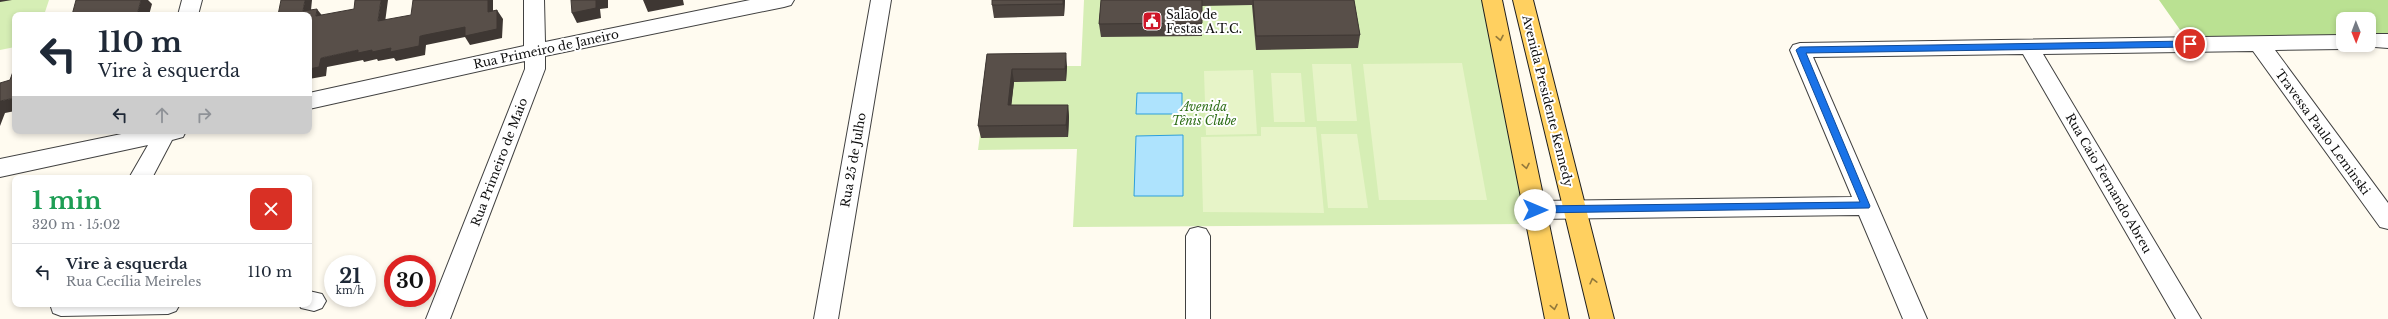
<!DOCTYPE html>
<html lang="pt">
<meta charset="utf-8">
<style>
body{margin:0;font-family:"Libre Baskerville",serif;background:#f6f6f7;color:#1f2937;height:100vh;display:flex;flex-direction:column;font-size:15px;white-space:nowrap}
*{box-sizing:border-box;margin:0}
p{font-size:13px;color:#747a83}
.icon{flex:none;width:22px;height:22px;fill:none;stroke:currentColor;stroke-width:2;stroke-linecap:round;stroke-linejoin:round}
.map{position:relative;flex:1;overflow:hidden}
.sheet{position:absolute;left:12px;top:175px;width:300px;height:132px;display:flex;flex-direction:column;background:#fff;border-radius:8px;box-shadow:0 2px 6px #0003}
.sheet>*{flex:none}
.top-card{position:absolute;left:12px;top:12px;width:300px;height:122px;border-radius:8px;box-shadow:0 2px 6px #0003;background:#fff;color:#1f2937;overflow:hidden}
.needle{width:26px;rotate:179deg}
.buttons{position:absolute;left:2336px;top:12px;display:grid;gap:8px}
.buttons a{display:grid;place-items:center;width:40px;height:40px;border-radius:8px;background:#fff;box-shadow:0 2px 6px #0003;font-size:20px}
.speed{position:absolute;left:324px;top:255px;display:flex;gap:8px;font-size:20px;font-weight:700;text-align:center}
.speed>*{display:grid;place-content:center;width:52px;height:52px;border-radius:50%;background:#fff;box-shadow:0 2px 6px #0003;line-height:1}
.speed small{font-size:10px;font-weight:400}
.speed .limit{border:6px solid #d22;background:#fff;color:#111}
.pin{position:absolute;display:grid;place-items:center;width:34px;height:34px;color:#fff;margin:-17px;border:2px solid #fff;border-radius:50%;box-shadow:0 1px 4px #0007}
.me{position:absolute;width:44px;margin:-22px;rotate:90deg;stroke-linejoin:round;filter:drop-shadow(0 0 3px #0008)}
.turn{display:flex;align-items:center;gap:14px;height:84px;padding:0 20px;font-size:18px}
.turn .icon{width:52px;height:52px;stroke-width:2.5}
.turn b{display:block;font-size:28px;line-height:34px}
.lanes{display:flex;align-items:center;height:38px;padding:0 20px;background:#0003;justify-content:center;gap:20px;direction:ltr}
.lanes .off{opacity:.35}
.round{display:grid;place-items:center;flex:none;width:42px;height:42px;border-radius:8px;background:#f6f6f7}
.head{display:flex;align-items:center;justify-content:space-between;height:68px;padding:0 20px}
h1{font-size:24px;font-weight:700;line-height:30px;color:#1e9e55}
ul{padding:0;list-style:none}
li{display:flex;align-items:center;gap:12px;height:56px;padding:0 20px;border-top:1px solid #e0e1e3}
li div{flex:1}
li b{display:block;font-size:15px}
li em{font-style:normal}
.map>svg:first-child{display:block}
</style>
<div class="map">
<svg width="2388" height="319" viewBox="0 0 2388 319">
<rect width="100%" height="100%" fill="#fffbf0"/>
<path fill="#d6eeb5" d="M0,0H49L44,15H15V47L0,50Z
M1084,0H1492L1538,224L1073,227L1077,149L978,150L989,66H1081Z"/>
<path fill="#bae192" d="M2159,0H2388V41H2369V19H2343V42L2190,44Z"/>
<path fill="#e7f4c8" d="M1462,63L1487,200H1379L1363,64Z
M1312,64H1351L1357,121H1317Z
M1253,70L1257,134L1206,135L1204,71Z
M1271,73H1301L1305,122H1274Z
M1261,127H1316L1324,213L1203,212L1201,137L1261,136Z
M1321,134H1357L1368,208H1328Z"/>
<path fill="#aee3fd" stroke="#2d9fdc" d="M1137,93H1182V114H1136Z
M1183,135V196H1134L1136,136Z"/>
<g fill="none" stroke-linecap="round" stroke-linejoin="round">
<defs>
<path id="minor" d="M182,0H202L198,15H178Z
M524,0H544L545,42L750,0H794L791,5L784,7L545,56V69L450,319H426L525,69V61L309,109V93L524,46Z
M871,0H891L838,319H814Z
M2369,34H2388V48L2362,46L2369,45Z
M2343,35V45H2351L2350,47L2343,49L2275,50L2388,203V229L2380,227L2253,51L2043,54L2201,319H2176L2023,54L1813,57L1927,319H1903L1859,215L1535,219L1527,216L1524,210L1527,204L1535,201L1852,197L1790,50L1793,45L1800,43Z
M136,131H186L183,137L172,140L152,178H129L148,145L0,177V159Z
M1198,227L1206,229L1210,236V319H1186V236L1190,229Z
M309,291L322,294L326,301L322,308L314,311L301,308L299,304H309Z
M50,304H180L176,311L168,314L61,316L53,313Z"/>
<path id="major" d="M1482,0H1502L1569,319H1545Z
M1513,0H1533L1614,319H1590Z"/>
</defs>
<use href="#minor" stroke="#414141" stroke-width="2"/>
<use href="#major" stroke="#1f1f1f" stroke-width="2"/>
<use href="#minor" fill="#fff" fill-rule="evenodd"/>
<use href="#major" fill="#ffd060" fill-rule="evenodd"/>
</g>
<path fill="#4c443f" d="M1065,0L1064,16L994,18L992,5Z
M1101,0H1354L1360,35L1358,48L1256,50L1252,5L1202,6V36L1101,37L1099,24Z
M987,54L1067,66L1066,81L1014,82L1011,105H1068L1069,117L1068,137L981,138L978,126Z"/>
<path fill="#3e3733" d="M0,0H12L0,2Z
M141,0H148L152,4L149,15H137Z
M305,0H312L310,20L303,11Z
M381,0H388L384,30L378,21Z
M488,0H493V21L488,12Z
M596,0H608V8L600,9L601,18L577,23L572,13Z
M643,0H683L684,5L648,12Z
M1063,0H1065L1064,16L1063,4Z
M317,9L324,18L316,16Z
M497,10L503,19L502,38L470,45L465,37L426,45L425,55L396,61L394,58L378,61L377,59L364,62L363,60L327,67L326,76L309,79V69L321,58L420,36Z
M1066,53L1067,66L1066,81L1065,69Z
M1012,69L1014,82L1010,118L1008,105Z
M15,98V111L5,113L0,126V101Z
M1068,105L1069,117L1068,137L1066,125Z"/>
<path fill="#584f49" stroke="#3e3733" d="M76,0H141L137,15H72Z
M281,0H305L303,11L317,9L316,16L354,9L355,0H381L378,21L411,15L413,0H488V12L497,10V29L465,36V27L420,36L419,46L390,52L391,48L372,52V50L358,53V50L321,58L319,67L309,69V15H278Z
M571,0H596V8L572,13Z
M992,0H1063V4L992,5Z
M1101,0H1202V23L1099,24Z
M1253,0H1354L1360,35L1256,36Z
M1066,53L1065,69H1012L1008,105H1068L1066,125L978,126L987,54Z
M15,66V98L0,101V83L10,80Z"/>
<defs><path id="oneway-chevron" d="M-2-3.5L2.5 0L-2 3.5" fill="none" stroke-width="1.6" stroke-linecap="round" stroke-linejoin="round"/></defs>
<g stroke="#93793b">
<use href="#oneway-chevron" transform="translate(1500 38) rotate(79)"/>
<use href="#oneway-chevron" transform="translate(1526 166) rotate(79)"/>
<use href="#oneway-chevron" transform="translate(1593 281) rotate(-104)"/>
<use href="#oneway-chevron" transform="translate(1554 307) rotate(79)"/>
</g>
<path fill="#1a73e8" stroke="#114b97" d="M2190,41L2194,44L2190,47L1806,53L1870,206L1869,208L1535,213L1530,210L1535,206L1860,202L1796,50L1800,47Z"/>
<defs>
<symbol id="civic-square" viewBox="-11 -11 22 22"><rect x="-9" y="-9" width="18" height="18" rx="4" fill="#ce1729" stroke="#fff"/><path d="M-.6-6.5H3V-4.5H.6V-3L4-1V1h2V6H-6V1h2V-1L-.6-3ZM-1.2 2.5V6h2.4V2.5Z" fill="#fff"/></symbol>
</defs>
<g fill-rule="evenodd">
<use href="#civic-square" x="1141" y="10" width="22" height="22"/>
</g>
<g text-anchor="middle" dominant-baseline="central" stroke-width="4" stroke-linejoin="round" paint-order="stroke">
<g font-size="12" fill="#0e0e0e" stroke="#fff" text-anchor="start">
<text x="1166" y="14">Salão de<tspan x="1166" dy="14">Festas A.T.C.</tspan></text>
</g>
<g font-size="12" fill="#0e0e0e" stroke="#fff">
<text transform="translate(546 49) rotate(-12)">Rua Primeiro de Janeiro</text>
<text transform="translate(1548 101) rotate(76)">Avenida Presidente Kennedy</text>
<text transform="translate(2323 132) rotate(54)">Travessa Paulo Leminski</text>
<text transform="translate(853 160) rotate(-80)">Rua 25 de Julho</text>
<text transform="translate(499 162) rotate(-69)">Rua Primeiro de Maio</text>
<text transform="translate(2109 183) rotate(60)">Rua Caio Fernando Abreu</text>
</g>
<g font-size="12" font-style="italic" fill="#2e6e17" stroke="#fff">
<text x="1204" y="106">Avenida<tspan x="1204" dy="14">Tênis Clube</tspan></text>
</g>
</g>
</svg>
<div class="buttons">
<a><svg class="needle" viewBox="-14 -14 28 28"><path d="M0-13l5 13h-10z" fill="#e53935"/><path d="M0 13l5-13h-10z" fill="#747a83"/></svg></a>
</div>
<div class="speed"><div>21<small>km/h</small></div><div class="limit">30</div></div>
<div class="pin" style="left:2190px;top:44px;background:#d93025"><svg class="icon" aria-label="arrive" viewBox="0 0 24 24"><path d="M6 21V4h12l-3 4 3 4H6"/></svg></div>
<svg class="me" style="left:1535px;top:210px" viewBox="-20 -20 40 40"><circle r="19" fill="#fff"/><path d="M0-13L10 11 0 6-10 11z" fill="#1a73e8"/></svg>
<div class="top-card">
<div class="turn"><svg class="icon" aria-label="left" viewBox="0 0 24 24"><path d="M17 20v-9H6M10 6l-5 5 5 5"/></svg><div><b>110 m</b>Vire à esquerda</div></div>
<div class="lanes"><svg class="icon" aria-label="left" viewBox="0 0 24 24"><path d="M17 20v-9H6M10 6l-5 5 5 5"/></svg><svg class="icon off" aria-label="ahead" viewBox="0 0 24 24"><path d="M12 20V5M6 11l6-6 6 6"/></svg><svg class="icon off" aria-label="right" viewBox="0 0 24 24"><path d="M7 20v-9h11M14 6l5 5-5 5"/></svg></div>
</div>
<section class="sheet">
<div class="head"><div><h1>1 min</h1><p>320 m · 15:02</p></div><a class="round" style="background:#d93025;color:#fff"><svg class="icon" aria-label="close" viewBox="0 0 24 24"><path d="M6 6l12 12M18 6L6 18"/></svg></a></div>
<ul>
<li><svg class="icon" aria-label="left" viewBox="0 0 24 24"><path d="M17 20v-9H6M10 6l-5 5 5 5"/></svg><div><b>Vire à esquerda</b><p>Rua Cecília Meireles</p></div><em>110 m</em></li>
</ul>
</section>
</div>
